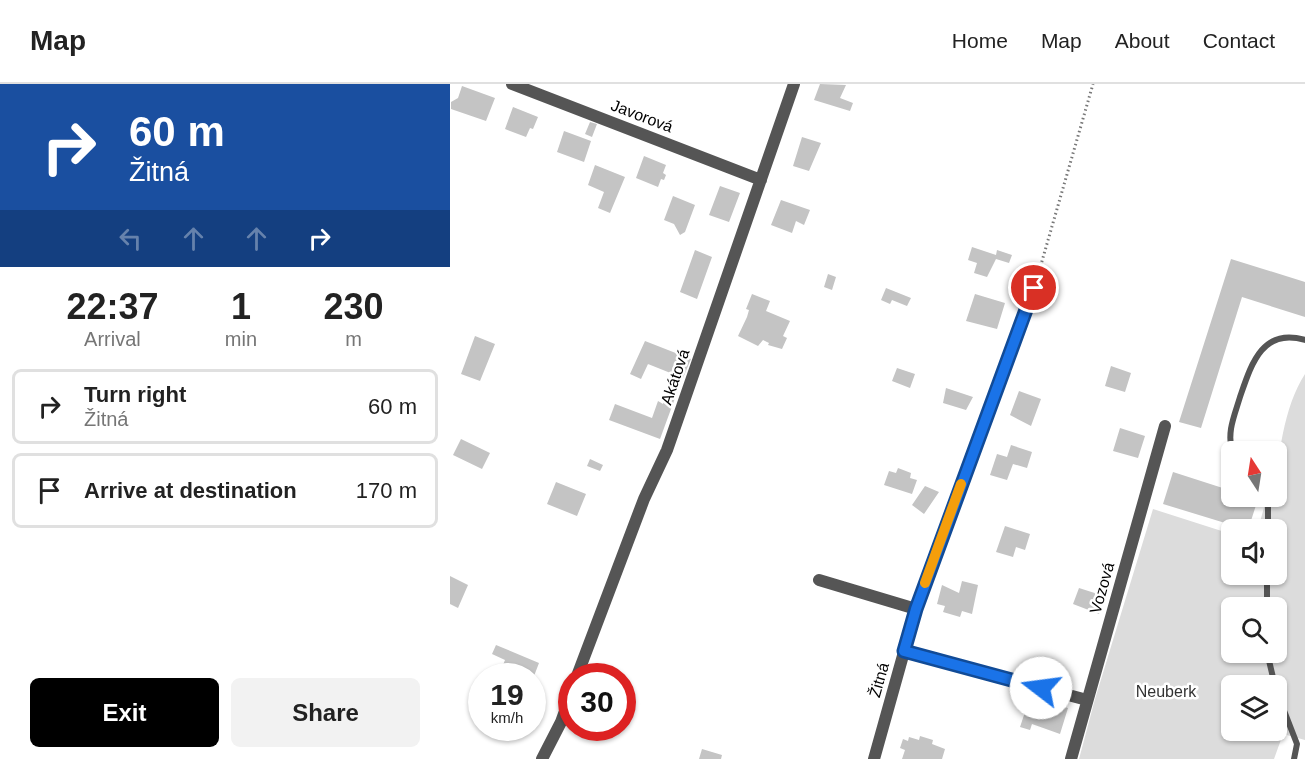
<!DOCTYPE html>
<meta charset="utf-8">
<style>
body{margin:0;font-family:Arial,sans-serif;background:#f2f2f2;color:#222;height:100vh;display:flex;flex-direction:column;font-size:22px;white-space:nowrap}
*{box-sizing:border-box;margin:0}
p{font-size:20px;color:#767676}
.icon{flex:none;width:33px;height:33px;fill:none;stroke:currentColor;stroke-width:2;stroke-linecap:round;stroke-linejoin:round}
.map{position:relative;flex:1;overflow:hidden}
.panel{display:flex;flex-direction:column;background:#fff;width:450px}
.panel>*{flex:none}
.banner{background:#1a4fa0;color:#fff;overflow:hidden}
.needle{width:39px;rotate:348deg}
.buttons{position:absolute;left:771px;top:357px;display:grid;gap:12px}
.buttons a{display:grid;place-items:center;width:66px;height:66px;border-radius:9px;background:#fff;box-shadow:0 2px 4px #0004;font-size:30px}
.speed{position:absolute;left:18px;top:579px;display:flex;gap:12px;font-size:30px;font-weight:700;text-align:center}
.speed>*{display:grid;place-content:center;width:78px;height:78px;border-radius:50%;background:#fff;box-shadow:0 2px 4px #0004;line-height:1}
.speed small{font-size:15px;font-weight:400}
.speed .limit{border:9px solid #d22;background:#fff;color:#111}
.pin{position:absolute;display:grid;place-items:center;width:51px;height:51px;color:#fff;margin:-26px;border:3px solid #fff;border-radius:50%;box-shadow:0 2px 6px #0007}
.me{position:absolute;width:66px;margin:-33px;rotate:285deg;stroke-linejoin:round;filter:drop-shadow(0 0 4px #0008)}
.turn{display:flex;align-items:center;gap:21px;height:126px;padding:0 30px;font-size:27px}
.turn .icon{width:78px;height:78px;stroke-width:2.5}
.turn b{display:block;font-size:42px;line-height:51px}
.lanes{display:flex;align-items:center;height:57px;padding:0 30px;background:#0003;justify-content:center;gap:30px;direction:ltr}
.lanes .off{opacity:.35}
.eta{display:flex;justify-content:space-evenly;align-items:center;height:102px;text-align:center}
.eta b{font-size:36px;font-weight:700;line-height:42px}
.action{display:flex;gap:12px;margin-top:auto;padding:12px 30px}
.action a{flex:1;height:69px;border-radius:9px;background:#000;color:#fff;font-size:24px;font-weight:700;line-height:69px;text-align:center}
.action a+a{background:#f2f2f2;color:#222}
ul{padding:0;list-style:none}
li{display:flex;align-items:center;gap:18px;height:75px;margin:0 12px 9px;padding:0 18px;border:3px solid #e0e0e0;border-radius:9px}
li div{flex:1}
li b{display:block;font-size:22px}
li em{font-style:normal}
header{display:flex;align-items:center;gap:36px;box-sizing:border-box;height:84px;padding:0 30px;background:#fff;border-bottom:2px solid #e0e0e0}
header strong{font-size:28px}
nav{display:flex;gap:33px;margin-inline-start:auto;font-size:21px}
main{display:flex;flex:1;min-height:0}
.map>svg:first-child{display:block}
</style>
<header>
<strong>Map</strong>
<nav><a>Home</a><a>Map</a><a>About</a><a>Contact</a></nav>
</header>
<main>
<section class="panel">
<div class="banner">
<div class="turn"><svg class="icon" aria-label="right" viewBox="0 0 24 24"><path d="M7 20v-9h11M14 6l5 5-5 5"/></svg><div><b>60 m</b>Žitná</div></div>
<div class="lanes"><svg class="icon off" aria-label="left" viewBox="0 0 24 24"><path d="M17 20v-9H6M10 6l-5 5 5 5"/></svg><svg class="icon off" aria-label="ahead" viewBox="0 0 24 24"><path d="M12 20V5M6 11l6-6 6 6"/></svg><svg class="icon off" aria-label="ahead" viewBox="0 0 24 24"><path d="M12 20V5M6 11l6-6 6 6"/></svg><svg class="icon" aria-label="right" viewBox="0 0 24 24"><path d="M7 20v-9h11M14 6l5 5-5 5"/></svg></div>
</div>
<div class="eta">
<div><b>22:37</b><p>Arrival</p></div>
<div><b>1</b><p>min</p></div>
<div><b>230</b><p>m</p></div>
</div>
<ul>
<li><svg class="icon" aria-label="right" viewBox="0 0 24 24"><path d="M7 20v-9h11M14 6l5 5-5 5"/></svg><div><b>Turn right</b><p>Žitná</p></div><em>60 m</em></li>
<li><svg class="icon" aria-label="arrive" viewBox="0 0 24 24"><path d="M6 21V4h12l-3 4 3 4H6"/></svg><div><b>Arrive at destination</b></div><em>170 m</em></li>
</ul>
<div class="action"><a>Exit</a><a>Share</a></div>
</section>
<div class="map">
<svg width="855" height="675" viewBox="0 0 855 675">
<rect width="100%" height="100%" fill="#fff"/>
<path fill="#dcdcdc" fill-rule="evenodd" d="M855,290V656L833,650L824,675H629L645,615L703,425L781,450L782,490H826V446L808,445L817,413L826,412C827,375 834,322 855,290ZM782,524H826V568H782ZM782,602H826V646H782Z"/>
<path fill="#c4c4c4" d="M370,0L396,1L390,14L403,19L400,27L364,16Z
M12,2L45,14L36,37L1,25V18L8,14Z
M63,23L88,33L83,45L80,44L76,53L55,45Z
M140,38L147,40L142,53L135,50Z
M114,47L141,57L134,78L107,68Z
M352,53L371,59L359,87L343,82Z
M194,72L216,81L213,89L216,91L214,96L211,95L208,103L186,94Z
M145,81L175,93L160,129L148,124L154,108L138,101Z
M270,102L290,109L279,138L259,131Z
M223,112L245,121L235,148L230,151L224,140L214,136Z
M331,116L360,126L354,141L346,137L342,149L321,141Z
M522,163L546,171L547,166L562,171L559,179L546,175L537,193L524,189L527,179L518,176Z
M245,166L262,173L247,215L230,208Z
M781,175L855,198V233L792,213L751,344L729,338Z
M378,190L386,193L382,206L374,203Z
M436,204L461,214L457,222L442,216L440,220L431,216Z
M302,210L320,217L316,227L340,237L333,252L337,254L332,265L318,261L319,259L313,256L308,262L288,252L297,233L299,226L296,225Z
M525,210L555,219L547,245L516,237Z
M25,252L45,260L30,297L11,290Z
M195,257L241,275L233,294L188,276L198,280L191,295L180,290Z
M661,282L681,289L675,308L655,302Z
M447,284L465,290L460,304L442,297Z
M219,303L228,306L210,355L159,336L165,320L202,334L208,317L213,320Z
M496,304L523,313L516,326L493,319Z
M569,307L591,315L581,342L560,331Z
M670,344L695,352L688,374L663,367Z
M11,355L40,369L32,385L3,371Z
M561,361L582,368L577,384L563,380L557,396L540,391L547,370L557,373Z
M140,375L153,381L150,387L137,382Z
M448,384L461,389L460,394L467,396L462,410L434,401L439,387L446,389Z
M723,388L782,407V412L808,415L798,446L713,420Z
M106,398L136,410L127,432L97,420Z
M475,402L489,408L474,430L462,421Z
M555,442L580,450L575,466L566,463L563,473L546,468Z
M0,492L18,501L8,524L0,520Z
M512,497L528,501L522,530L512,527L510,533L493,528L495,522L487,520L492,501L509,509Z
M629,504L654,512L649,530L623,520Z
M46,561L89,579L84,592L75,588L73,592H60L50,588L55,576L42,570Z
M595,617L618,624L610,650L582,640L580,646L570,643L578,619L594,623Z
M470,652L483,656L482,660L495,665L492,675H452L455,666L450,664L453,655L458,657L459,653L469,656Z
M252,665L272,671L271,675H249Z"/>
<g fill="none" stroke-linecap="round" stroke-linejoin="round">
<path stroke="#777" stroke-width="3" stroke-dasharray="1.5 3" stroke-linecap="butt" d="M588,191L643,0"/>
<path stroke="#555" stroke-width="6" d="M782,368C777,347 784,333 790,313C801,281 812,243 855,256
M818,412V446
M817,524V490
M817,568L825,602
M826,606L847,660L844,675"/>
<path stroke="#555" stroke-width="12" d="M62,0L311,96
M369,496L466,525L424,675
M466,525L584,204
M454,567L637,616
M127,592L194,415L217,366L344,0
M92,675L111,638L122,608
M621,675L715,342"/>
</g>
<g fill="none" stroke-linecap="round" stroke-linejoin="round">
<defs>
<path id="route" d="M584,204L466,525L454,567L591,604"/>
</defs>
<use href="#route" stroke="#114b97" stroke-width="15"/>
<use href="#route" stroke="#1a73e8" stroke-width="10"/>
<path stroke="#f59e0b" stroke-width="10" d="M475,499L511,400"/>
</g>
<g text-anchor="middle" dominant-baseline="central" stroke-width="5" stroke-linejoin="round" paint-order="stroke">
<g font-size="16" fill="#000" stroke="#fff">
<text transform="translate(192 32) rotate(21)">Javorová</text>
<text transform="translate(225 293) rotate(-71)">Akátová</text>
<text transform="translate(652 504) rotate(-74)">Vozová</text>
<text transform="translate(429 596) rotate(-74)">Žitná</text>
</g>
<g font-size="16" fill="#333" stroke="#fff">
<text x="716" y="607">Neuberk</text>
</g>
</g>
</svg>
<div class="buttons">
<a><svg class="needle" viewBox="-14 -14 28 28"><path d="M0-13l5 13h-10z" fill="#e53935"/><path d="M0 13l5-13h-10z" fill="#767676"/></svg></a>
<a><svg class="icon" aria-label="sound" viewBox="0 0 24 24"><path d="M4 9h4l5-4v14l-5-4H4zM17 9q2 3 0 6"/></svg></a>
<a><svg class="icon" aria-label="search" viewBox="0 0 24 24"><circle cx="10" cy="10" r="6"/><path d="M15 15l6 6"/></svg></a>
<a><svg class="icon" aria-label="layers" viewBox="0 0 24 24"><path d="M12 4l9 5-9 5-9-5zM3 14l9 5 9-5"/></svg></a>
</div>
<div class="speed"><div>19<small>km/h</small></div><div class="limit">30</div></div>
<div class="pin" style="left:584px;top:204px;background:#d93025"><svg class="icon" aria-label="arrive" viewBox="0 0 24 24"><path d="M6 21V4h12l-3 4 3 4H6"/></svg></div>
<svg class="me" style="left:591px;top:604px" viewBox="-20 -20 40 40"><circle r="19" fill="#fff"/><path d="M0-13L10 11 0 6-10 11z" fill="#1a73e8"/></svg>
</div>
</main>
